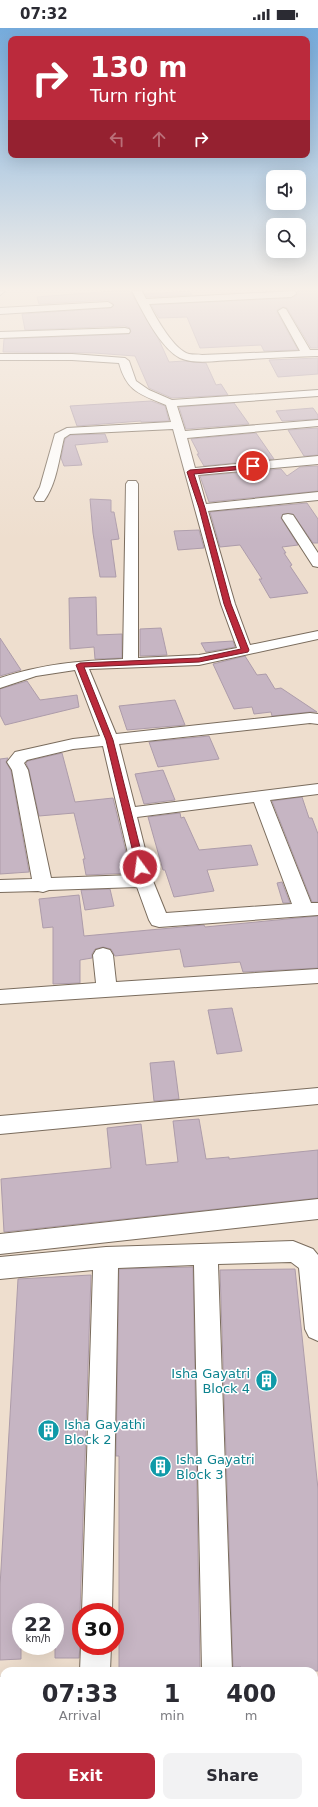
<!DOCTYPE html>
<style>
body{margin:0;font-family:"DejaVu Sans",sans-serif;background:#f2f2f3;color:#2b2b33;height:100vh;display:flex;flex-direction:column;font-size:15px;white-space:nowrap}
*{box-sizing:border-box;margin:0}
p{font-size:13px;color:#7c7c81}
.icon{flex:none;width:22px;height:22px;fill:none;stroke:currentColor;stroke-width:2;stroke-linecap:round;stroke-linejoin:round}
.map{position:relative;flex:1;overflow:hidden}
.side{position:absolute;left:0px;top:1639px;width:318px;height:140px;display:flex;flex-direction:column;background:#fff;border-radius:12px 12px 0 0;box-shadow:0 4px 16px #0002}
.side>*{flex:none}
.guide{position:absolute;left:8px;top:8px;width:302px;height:122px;border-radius:8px;box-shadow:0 4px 16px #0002;background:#bb2a3c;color:#fff;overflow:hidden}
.tools{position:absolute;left:266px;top:142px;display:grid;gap:8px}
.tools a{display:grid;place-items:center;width:40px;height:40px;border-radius:8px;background:#fff;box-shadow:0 4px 16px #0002;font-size:20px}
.speed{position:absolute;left:12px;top:1575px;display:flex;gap:8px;font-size:20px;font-weight:700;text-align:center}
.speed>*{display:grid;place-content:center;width:52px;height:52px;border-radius:50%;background:#fff;box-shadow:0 4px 16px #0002;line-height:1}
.speed small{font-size:10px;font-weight:400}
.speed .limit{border:6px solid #d22;background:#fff;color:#111}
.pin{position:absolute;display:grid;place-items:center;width:34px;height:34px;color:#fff;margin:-17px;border:2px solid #fff;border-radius:50%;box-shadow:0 1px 4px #0007}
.me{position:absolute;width:44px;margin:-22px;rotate:346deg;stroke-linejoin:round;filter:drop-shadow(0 0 3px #0008)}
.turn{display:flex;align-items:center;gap:14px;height:84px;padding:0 16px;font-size:18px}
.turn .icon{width:52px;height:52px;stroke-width:2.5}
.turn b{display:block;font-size:28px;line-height:34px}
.lanes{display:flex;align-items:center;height:38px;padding:0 16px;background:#0003;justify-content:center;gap:20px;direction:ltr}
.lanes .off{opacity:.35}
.eta{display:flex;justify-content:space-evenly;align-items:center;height:68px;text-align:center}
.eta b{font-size:24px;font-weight:700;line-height:28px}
.primary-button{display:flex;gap:8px;margin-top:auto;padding:8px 16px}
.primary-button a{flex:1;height:46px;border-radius:8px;background:#bb2a3c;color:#fff;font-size:16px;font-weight:700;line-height:46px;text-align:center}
.primary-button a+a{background:#f2f2f3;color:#2b2b33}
.status{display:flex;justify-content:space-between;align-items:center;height:28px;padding:0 20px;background:#fff;direction:ltr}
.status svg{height:11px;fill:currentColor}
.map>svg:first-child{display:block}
</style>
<div class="status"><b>07:32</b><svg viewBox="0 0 49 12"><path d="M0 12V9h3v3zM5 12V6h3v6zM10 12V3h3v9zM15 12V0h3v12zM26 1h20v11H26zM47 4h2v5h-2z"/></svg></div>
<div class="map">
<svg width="318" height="1779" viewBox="0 0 318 1779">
<rect width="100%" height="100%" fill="#eedece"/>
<path fill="#c6b5c3" stroke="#ad9caa" d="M113,263H130L159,312L169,334L184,333L206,335L216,357L221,356L228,367L172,370L149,360L135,328L94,325L3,324L4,311L129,306L131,304L130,300L125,298L25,302L22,286L111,280L114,277L108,272L39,276L37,269Z
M190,263L192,267L147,269L145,266Z
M297,263H318V320H311L287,280L283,279L277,282V284L298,322L264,323L261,317L200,320L187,289L159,290L151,277L291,270L297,267Z
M318,330V346L278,349L269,332Z
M151,373L165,378L169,393L141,394V393L77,398L70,378Z
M234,375L249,396L186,401L179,379Z
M313,380L318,387V391L282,393L276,383Z
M318,400V427L304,428L288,402Z
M256,405L274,431L204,438L197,426H199L191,411Z
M105,406L108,414L75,417L82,437L64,438L61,430L65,411L70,407Z
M318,438V463L209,474L200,448L281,441L287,448L300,439Z
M90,471L111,472V484H114L119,511L111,512L116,549H100L93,505Z
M307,475L318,491V515H313L293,486H283L281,490L298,517L282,519L286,525H284L292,537L290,538L308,565L270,570L259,551H262L240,517L220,519L210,484Z
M199,502L204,520L178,522L174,503Z
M96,569L97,607L122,606V630L95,631L94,619L70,621L69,570Z
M161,600L167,627L140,628V601Z
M0,610L21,642L0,648Z
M233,613L235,619L206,624L201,615Z
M245,628L257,647L266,646L275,661L281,660L317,684H310L272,688L271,684L254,686L252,679L234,681L213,636Z
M27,653L40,672L77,667L79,679L5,697L0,687V661Z
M175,672L185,697L127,702L119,678Z
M209,708L219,731L158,739L149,714Z
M62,725L75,774L113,770L131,845L86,847L83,831H85L74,785L39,788L29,742L26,735L28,733Z
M8,730L6,734L11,743L29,844L0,846V731Z
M163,742L175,772L144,776L135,746Z
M302,769L309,790H312L318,806V874H312L272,773Z
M180,785L181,790L184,789L199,822L251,817L258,837L207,842L214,863L174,869L165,842H163L148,789Z
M282,854L290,875H283L277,855Z
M110,861L114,878L85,882L81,862Z
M79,867L84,908L204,897L205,899L318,888V940L243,944L240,934L184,939L180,921L115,928L111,921L103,919L95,921L92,926V930L80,932V955L53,956V899L43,900L39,871Z
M232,980L242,1023L217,1026L208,982Z
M174,1033L179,1071L154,1073L150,1035Z
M199,1091L206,1131L229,1129V1131L318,1122V1170L4,1204L1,1151L111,1140L107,1100L141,1096L146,1137L178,1134L173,1093Z
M193,1239L200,1641L119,1643V1428H116L119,1241Z
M295,1241L318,1461V1643H241V1639H233L220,1242Z
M91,1247L80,1584L81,1616L80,1618L79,1630H55V1584H21V1631L0,1632V1558L18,1251Z"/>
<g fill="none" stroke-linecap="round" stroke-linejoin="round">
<defs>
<path id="minor" d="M0,263H5L0,267Z
M132,263H142L146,271L295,263L296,266L291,269L149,276C156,290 174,322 189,326C193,327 198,326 202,327L300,323L278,283L283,280L286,281L310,322H318V328C291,329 263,330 235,332C219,332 196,337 180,330C160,320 142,282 132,263Z
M108,274L113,277L111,279L0,286V280Z
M125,300L129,301L130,303L129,305L0,310V304Z
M0,326H72L125,330L129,333L136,353L149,362L172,372L318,362V368L177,378L185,403L318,392V398L187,410L195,440L318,428V436L198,447L206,476L318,464V472L208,483L235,576L250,617L318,603V611L199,637L89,641L116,706L310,685L318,686V696L310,695L119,716L135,779L318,756V766L270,772L311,875H318V887L159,899L152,897L149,892L137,859L49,862L43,864L38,863L0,864V852L32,851L12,742L7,734L15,724L73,711L100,708L75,642L36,648L0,660V650C43,636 78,633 123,631L126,456L128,453H136L138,456V630L199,627L237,620L221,576L173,401L70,406L64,410C59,430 57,455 44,473H36L34,470L40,459L55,406L67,400L171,394L166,377C140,366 127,364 119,335L72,332H0ZM103,718L133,847L51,850L28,742L24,735L27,732L73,721ZM254,774L292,876L166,885L153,853L137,789Z
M288,486L293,487L318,525V539L313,538L282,490L283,487Z
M103,920L110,922L113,927L116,954L318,941V955L0,976V962L96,955L93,927L96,922Z
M318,1060V1076L0,1106V1088Z
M318,1171V1191L0,1226V1206Z
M293,1213L313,1221L318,1227V1313L309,1309L305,1301L299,1240L291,1234L218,1236L232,1643H202L194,1237L118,1240L112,1584H82L93,1242L0,1251V1229L106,1219Z
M81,1618H111L110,1643H80Z
M4,1648V1678L0,1679V1649Z
M314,1661H318V1693H314Z"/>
<path id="tertiary" d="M0,1677L4,1678V1714L0,1713Z
M314,1712H318V1748H314Z"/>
</defs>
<use href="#minor" stroke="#7a6c5d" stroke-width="2"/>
<use href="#tertiary" stroke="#7a6c5d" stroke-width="2"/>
<use href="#minor" fill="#fff" fill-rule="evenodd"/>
<use href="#tertiary" fill="#fff" fill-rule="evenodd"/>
</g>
<linearGradient id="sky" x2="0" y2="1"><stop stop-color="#75abdc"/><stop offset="0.51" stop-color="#f7f0e9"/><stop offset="1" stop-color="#f7f0e9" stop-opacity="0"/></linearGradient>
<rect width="318" height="512" fill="url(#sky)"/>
<path fill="#bb2a3c" stroke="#7a1b27" d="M253,437L256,438L255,440L194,446L205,480L231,576L249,622L248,624L199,634L84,639L113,712L145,839L140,842L137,841L106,712L76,637L80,635L199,630L241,621L224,576L199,480L187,444L190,442Z"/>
<defs>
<symbol id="building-disc" viewBox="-11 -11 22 22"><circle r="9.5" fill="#0f9aa8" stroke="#fff"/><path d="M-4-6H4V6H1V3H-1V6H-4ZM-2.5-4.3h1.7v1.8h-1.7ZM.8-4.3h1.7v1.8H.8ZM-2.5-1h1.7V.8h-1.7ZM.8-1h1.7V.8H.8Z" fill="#fff"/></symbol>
</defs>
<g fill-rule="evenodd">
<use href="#building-disc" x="254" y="1340" width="25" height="25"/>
<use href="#building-disc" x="36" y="1390" width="25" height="25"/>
<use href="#building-disc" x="148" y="1426" width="25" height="25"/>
</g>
<g text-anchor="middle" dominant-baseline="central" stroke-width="3" stroke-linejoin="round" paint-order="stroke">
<g font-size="13" fill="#0d838f" stroke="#fff" text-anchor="start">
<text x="250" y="1345" text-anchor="end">Isha Gayatri<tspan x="250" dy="15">Block 4</tspan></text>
<text x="64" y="1396">Isha Gayathi<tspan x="64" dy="15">Block 2</tspan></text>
<text x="176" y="1431">Isha Gayatri<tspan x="176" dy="15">Block 3</tspan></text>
</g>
</g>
</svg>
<div class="tools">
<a><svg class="icon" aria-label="sound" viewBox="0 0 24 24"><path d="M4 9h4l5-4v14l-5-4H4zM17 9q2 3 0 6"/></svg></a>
<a><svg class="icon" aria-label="search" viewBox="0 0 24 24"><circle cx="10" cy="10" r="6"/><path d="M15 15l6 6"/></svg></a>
</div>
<div class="speed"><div>22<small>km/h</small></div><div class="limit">30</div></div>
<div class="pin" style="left:253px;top:438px;background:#d93025"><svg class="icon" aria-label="arrive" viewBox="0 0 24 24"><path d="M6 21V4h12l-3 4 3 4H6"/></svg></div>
<svg class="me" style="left:140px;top:839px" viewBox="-20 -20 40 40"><circle r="17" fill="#bb2a3c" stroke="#fff" stroke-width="3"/><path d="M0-11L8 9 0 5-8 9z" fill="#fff"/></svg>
<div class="guide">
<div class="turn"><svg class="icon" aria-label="right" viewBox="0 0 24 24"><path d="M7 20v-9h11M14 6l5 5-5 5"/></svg><div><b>130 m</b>Turn right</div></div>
<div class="lanes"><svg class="icon off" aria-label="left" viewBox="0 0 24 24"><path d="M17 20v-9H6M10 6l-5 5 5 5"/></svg><svg class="icon off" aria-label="ahead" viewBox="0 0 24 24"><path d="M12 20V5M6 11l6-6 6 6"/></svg><svg class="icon" aria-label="right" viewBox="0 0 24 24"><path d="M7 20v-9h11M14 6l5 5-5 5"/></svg></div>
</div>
<section class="side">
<div class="eta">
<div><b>07:33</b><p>Arrival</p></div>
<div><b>1</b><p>min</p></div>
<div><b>400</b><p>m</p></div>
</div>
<div class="primary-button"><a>Exit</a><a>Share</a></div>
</section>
</div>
